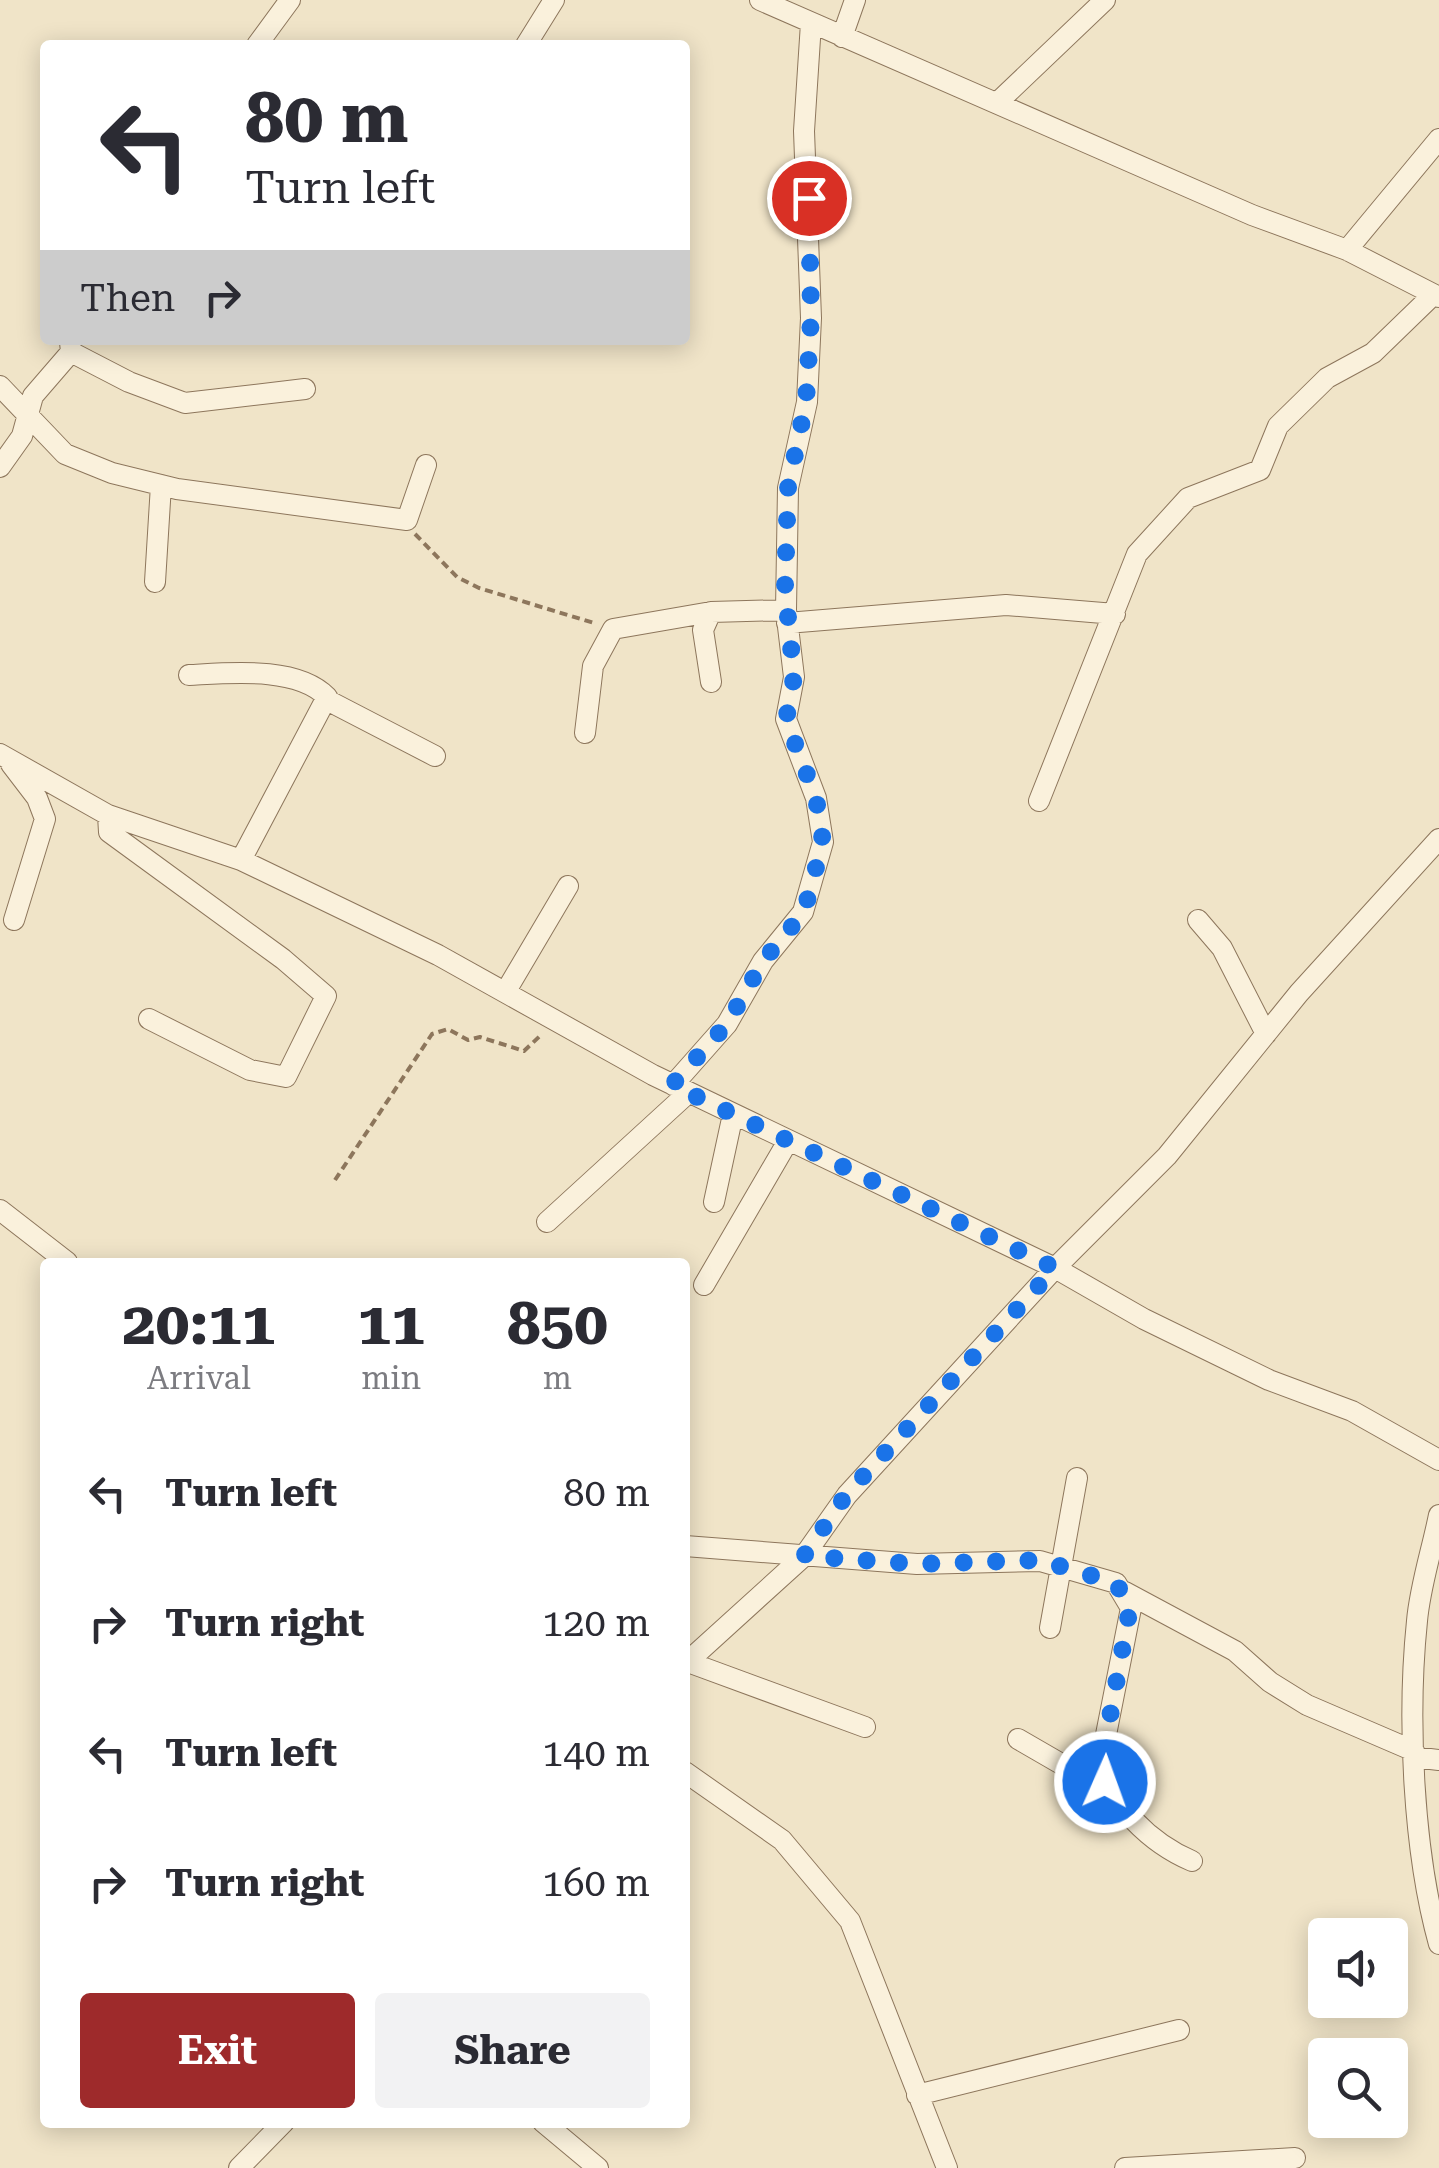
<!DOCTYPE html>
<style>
body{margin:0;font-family:"Roboto Serif",serif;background:#f2f2f3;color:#2b2b33;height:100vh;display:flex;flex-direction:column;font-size:38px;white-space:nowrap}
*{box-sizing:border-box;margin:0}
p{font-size:32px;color:#7c7c81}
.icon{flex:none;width:55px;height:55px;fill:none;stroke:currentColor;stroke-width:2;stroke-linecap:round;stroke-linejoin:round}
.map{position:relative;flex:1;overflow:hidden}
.side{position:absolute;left:40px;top:1258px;width:650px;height:870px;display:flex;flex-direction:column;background:#fff;border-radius:10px;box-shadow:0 5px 25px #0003}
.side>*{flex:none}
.banner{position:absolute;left:40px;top:40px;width:650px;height:305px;border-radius:10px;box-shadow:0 5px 25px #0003;background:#fff;color:#2b2b33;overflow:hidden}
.buttons{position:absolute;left:1308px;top:1918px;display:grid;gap:20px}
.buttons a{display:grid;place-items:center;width:100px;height:100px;border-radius:10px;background:#fff;box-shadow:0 5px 25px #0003;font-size:50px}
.pin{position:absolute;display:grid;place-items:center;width:85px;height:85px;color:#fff;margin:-42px;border:5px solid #fff;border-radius:50%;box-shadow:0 2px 10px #0007}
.me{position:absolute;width:110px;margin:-55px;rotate:2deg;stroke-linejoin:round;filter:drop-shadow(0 0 8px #0008)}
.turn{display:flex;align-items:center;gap:35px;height:210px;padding:0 40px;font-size:45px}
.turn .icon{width:130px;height:130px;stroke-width:2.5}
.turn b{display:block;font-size:70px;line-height:85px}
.then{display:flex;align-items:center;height:95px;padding:0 40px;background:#0003;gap:20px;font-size:38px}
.eta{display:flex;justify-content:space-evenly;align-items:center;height:170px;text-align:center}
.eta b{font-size:60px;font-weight:700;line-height:70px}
.cta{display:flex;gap:20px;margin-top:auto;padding:20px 40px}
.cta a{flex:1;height:115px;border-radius:10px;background:#9e2a2b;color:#fff;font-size:40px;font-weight:700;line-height:115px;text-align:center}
.cta a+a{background:#f2f2f3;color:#2b2b33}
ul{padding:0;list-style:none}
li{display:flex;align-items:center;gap:30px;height:130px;padding:0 40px}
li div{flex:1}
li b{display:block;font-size:38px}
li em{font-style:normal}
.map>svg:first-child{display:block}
</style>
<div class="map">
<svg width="1439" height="2168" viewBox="0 0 1439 2168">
<rect width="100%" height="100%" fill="#f0e4c8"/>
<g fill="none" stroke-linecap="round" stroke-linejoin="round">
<defs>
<path id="street" d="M760,0L1252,215L1347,250L1439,297
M842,37L855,0
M257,45L290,0
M526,45L554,0
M997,103L1105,0
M1347,250L1439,139
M71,352L129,382L185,403L305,389
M0,386L65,454L112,473L177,489L407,520L426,465
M0,467L22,436L33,396L71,352L70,342
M155,582L161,485
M787,623L1006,605L1115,614
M189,675C230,673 297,666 327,697L241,860
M711,682L703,630L711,612L786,610
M325,699L435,756
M585,733L593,666L613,629L711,612
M0,754L108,815L241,860L438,955L653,1075L1055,1268L1144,1319L1269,1380L1352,1411L1439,1460
M11,764L37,798L45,819L14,920
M1039,801L1137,554L1188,498L1260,470L1278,426L1327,378L1373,353L1433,295
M108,815L109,832L283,959L326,996L286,1077L250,1070L149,1019
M1198,920L1222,948L1266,1034
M506,991L568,886
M673,1085L727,1024L763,961L803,912L823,842L816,798L786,719L794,677L786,610L788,488L807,402L811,318L804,131L811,23
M714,1202L733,1114
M0,1210L67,1262
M547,1222L688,1093
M704,1285L788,1141
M1439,1515C1432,1550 1420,1586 1417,1621C1407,1718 1413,1851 1439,1944
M685,1546L917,1564L1040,1561L1116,1583L1131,1608L1101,1760C1108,1804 1152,1844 1192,1861
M1125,1592L1235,1651L1270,1682L1307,1705L1414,1751
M1050,1628L1077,1478
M688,1662L865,1727
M685,1664L804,1556L847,1495L1055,1268L1167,1156L1299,993L1439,839
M1018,1739L1063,1765L1101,1760
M1414,1757L1439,1760
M685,1772L782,1840L850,1921L947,2168
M917,2095L1179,2030
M543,2122L598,2168
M239,2168L284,2122
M1125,2168L1295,2158"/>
</defs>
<use href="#street" stroke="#8d765c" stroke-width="22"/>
<path stroke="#8d765c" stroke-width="4" stroke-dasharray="8 5" stroke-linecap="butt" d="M415,534L457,577L479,588L594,623
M335,1180L432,1034L448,1029L468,1040L480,1037L524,1051L541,1035"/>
<use href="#street" stroke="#faf1dc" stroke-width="20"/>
</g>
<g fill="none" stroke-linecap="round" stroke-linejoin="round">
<path stroke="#1a73e8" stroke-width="18" stroke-dasharray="0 32.4" d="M809,198L811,318L806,402L788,488L785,587L794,677L786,720L816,798L823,842L804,912L763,961L727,1024L672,1085L1055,1268L846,1495L804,1556L917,1564L1040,1560L1116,1583L1130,1608L1102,1760L1105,1782"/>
</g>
</svg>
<div class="buttons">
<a><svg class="icon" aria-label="sound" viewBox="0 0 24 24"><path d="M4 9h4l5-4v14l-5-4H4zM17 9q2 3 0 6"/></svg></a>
<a><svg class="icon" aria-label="search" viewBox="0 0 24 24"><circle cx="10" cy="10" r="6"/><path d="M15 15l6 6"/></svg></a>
</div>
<div class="pin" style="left:809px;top:198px;background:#d93025"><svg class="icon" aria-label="arrive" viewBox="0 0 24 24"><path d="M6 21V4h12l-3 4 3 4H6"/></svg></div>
<svg class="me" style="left:1105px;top:1782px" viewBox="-20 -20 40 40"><circle r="17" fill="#1a73e8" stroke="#fff" stroke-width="3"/><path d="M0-11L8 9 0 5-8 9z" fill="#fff"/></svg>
<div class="banner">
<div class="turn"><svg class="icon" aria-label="left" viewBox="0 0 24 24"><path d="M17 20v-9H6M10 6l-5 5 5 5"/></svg><div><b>80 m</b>Turn left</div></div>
<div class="then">Then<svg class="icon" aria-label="right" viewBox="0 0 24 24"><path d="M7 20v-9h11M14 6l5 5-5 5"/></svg></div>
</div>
<section class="side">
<div class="eta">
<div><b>20:11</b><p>Arrival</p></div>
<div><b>11</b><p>min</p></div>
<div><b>850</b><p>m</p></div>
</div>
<ul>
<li><svg class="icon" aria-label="left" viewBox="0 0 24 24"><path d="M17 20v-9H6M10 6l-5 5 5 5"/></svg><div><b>Turn left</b></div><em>80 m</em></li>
<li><svg class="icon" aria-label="right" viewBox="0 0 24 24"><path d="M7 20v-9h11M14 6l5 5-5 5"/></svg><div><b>Turn right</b></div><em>120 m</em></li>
<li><svg class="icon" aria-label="left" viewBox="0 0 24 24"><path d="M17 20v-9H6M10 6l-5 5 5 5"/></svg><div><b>Turn left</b></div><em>140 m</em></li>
<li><svg class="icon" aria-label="right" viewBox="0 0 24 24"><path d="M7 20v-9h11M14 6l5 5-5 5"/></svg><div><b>Turn right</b></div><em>160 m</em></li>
</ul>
<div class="cta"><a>Exit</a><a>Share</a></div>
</section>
</div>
